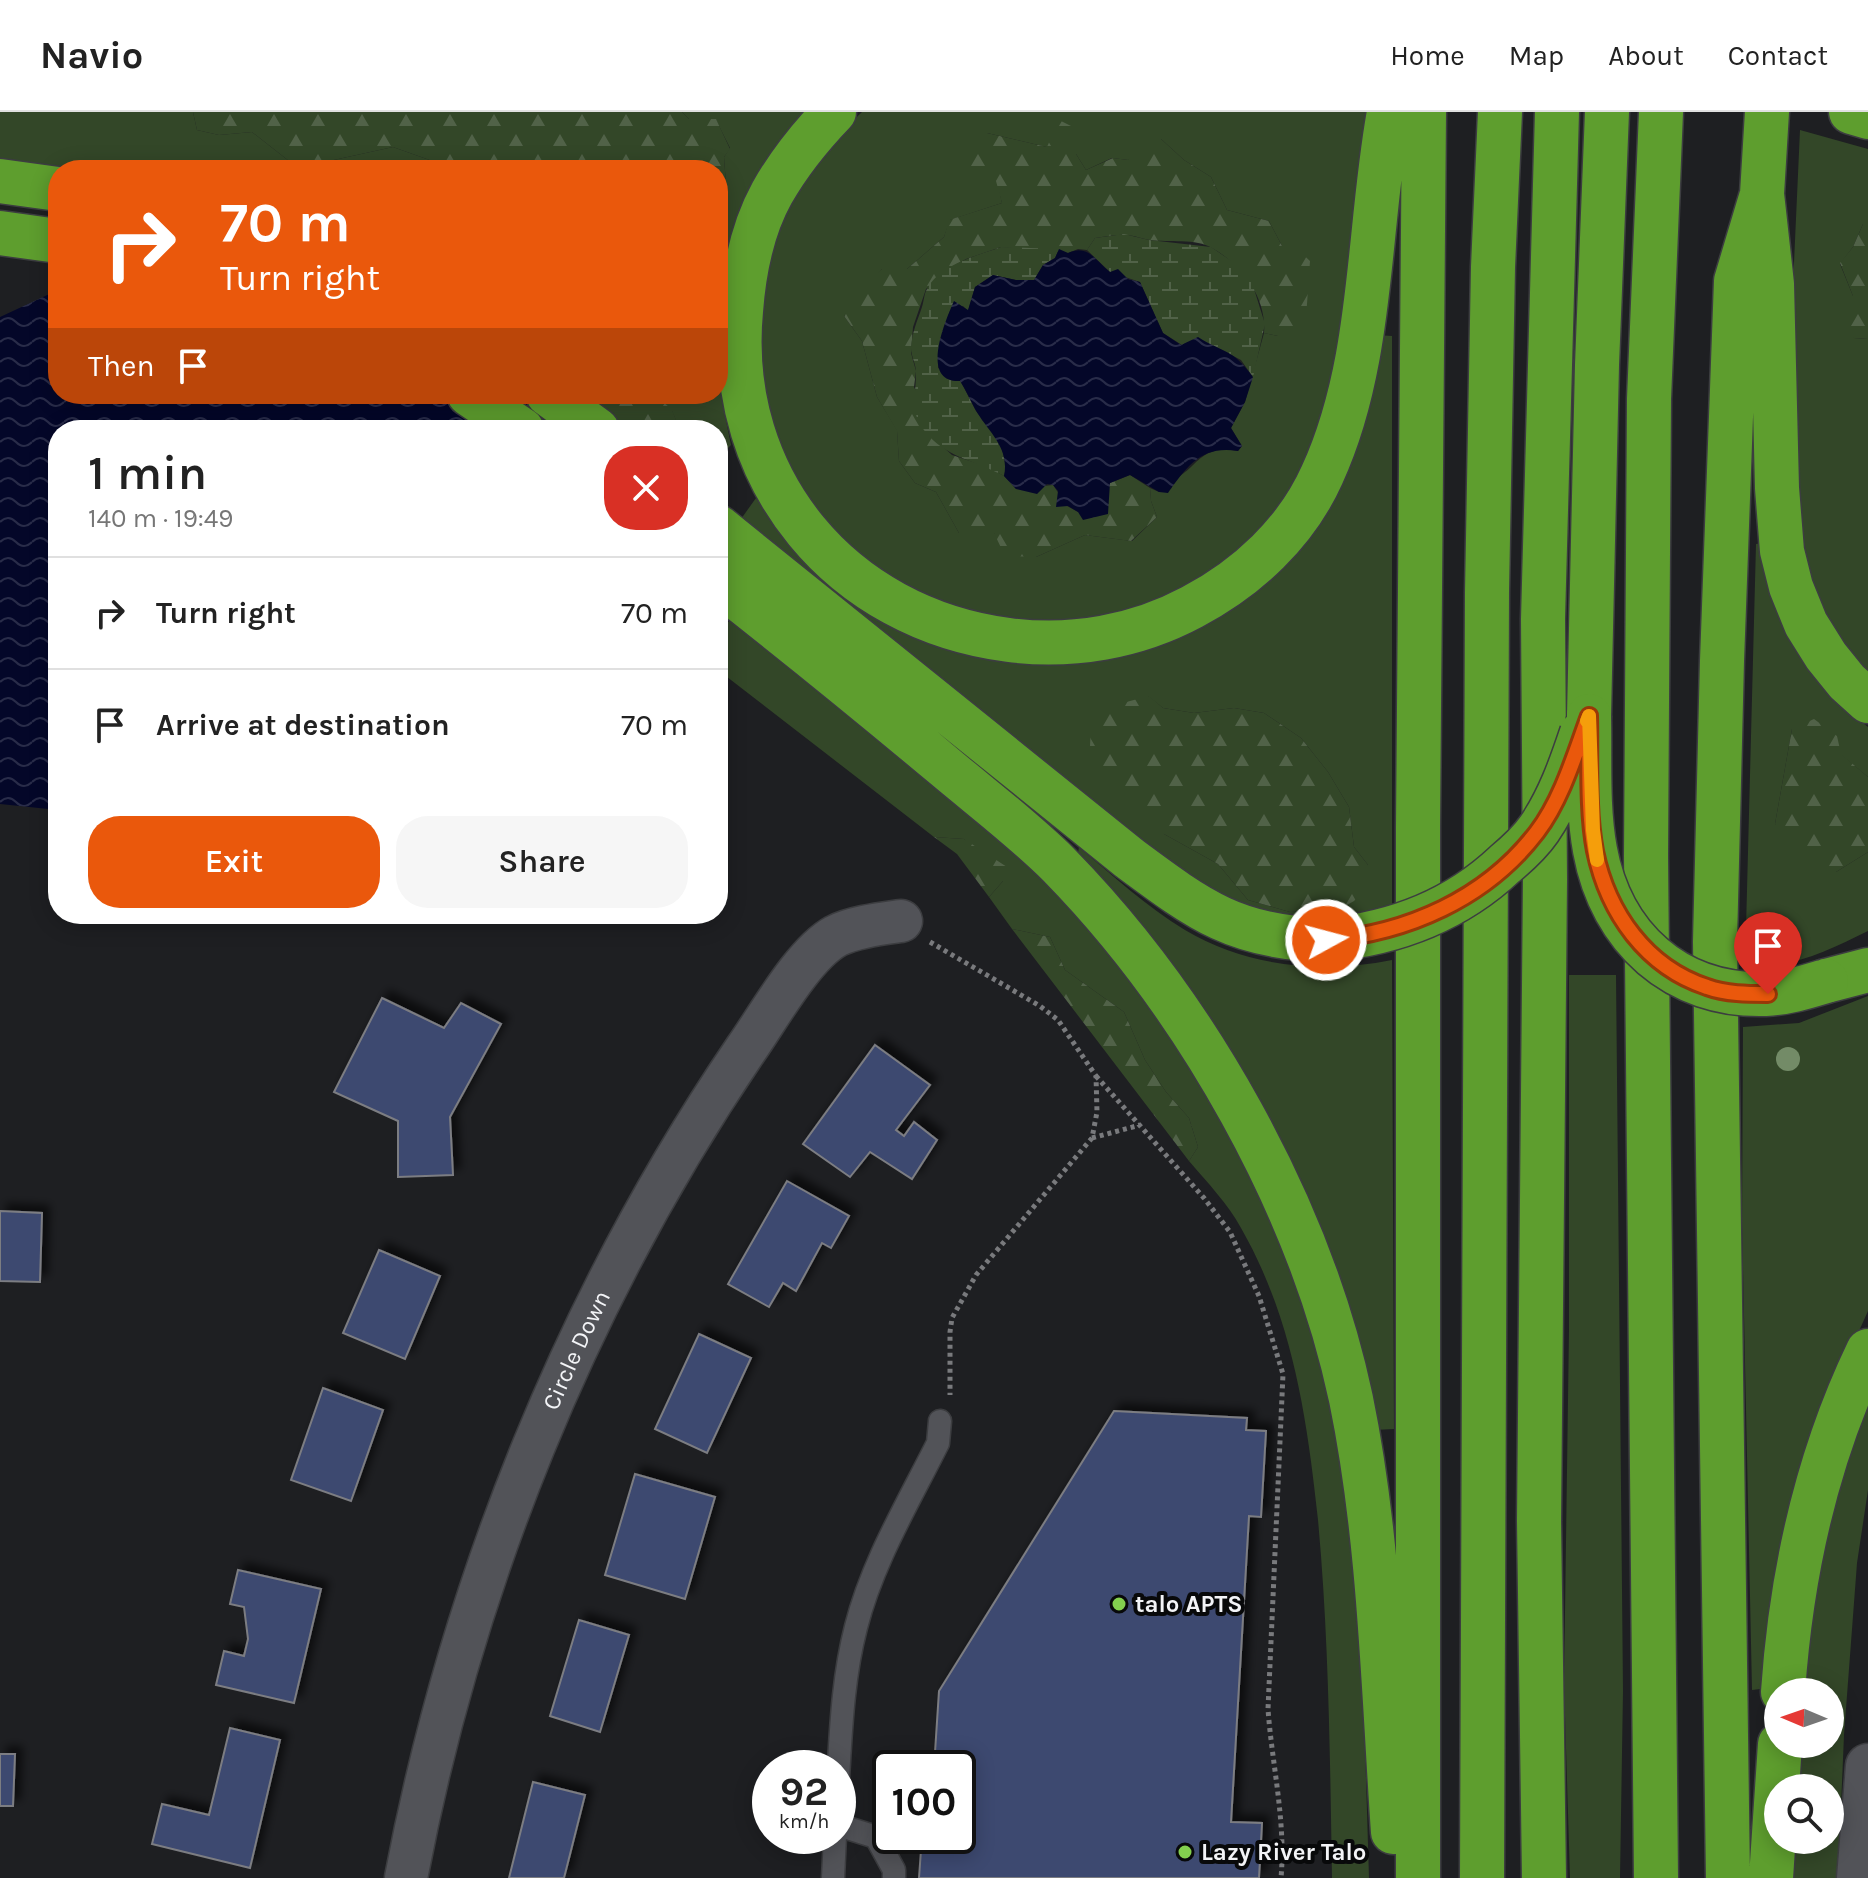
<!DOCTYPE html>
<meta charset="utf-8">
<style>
body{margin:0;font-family:Karla,sans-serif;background:#f6f6f6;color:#222;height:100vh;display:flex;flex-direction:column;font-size:30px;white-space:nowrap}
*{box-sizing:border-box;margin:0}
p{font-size:26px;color:#767676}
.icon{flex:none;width:44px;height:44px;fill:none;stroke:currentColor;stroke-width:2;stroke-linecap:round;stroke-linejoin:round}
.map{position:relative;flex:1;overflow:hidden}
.panel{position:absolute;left:48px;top:308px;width:680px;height:504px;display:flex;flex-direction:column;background:#fff;border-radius:32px;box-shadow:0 4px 20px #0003}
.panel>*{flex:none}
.top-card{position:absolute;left:48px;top:48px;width:680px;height:244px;border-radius:32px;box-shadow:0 4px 20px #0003;background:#ea580c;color:#fff;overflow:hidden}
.needle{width:52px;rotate:272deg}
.fabs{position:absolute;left:1764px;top:1566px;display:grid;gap:16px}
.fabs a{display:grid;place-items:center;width:80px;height:80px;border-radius:50%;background:#fff;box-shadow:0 4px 20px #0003;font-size:40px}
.speed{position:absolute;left:752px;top:1638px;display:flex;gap:16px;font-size:40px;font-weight:700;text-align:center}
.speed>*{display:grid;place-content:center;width:104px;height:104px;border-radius:50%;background:#fff;box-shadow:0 4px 20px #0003;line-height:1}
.speed small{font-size:20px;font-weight:400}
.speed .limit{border:4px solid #111;border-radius:12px;background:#fff;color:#111}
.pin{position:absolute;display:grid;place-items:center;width:68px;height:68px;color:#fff;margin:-82px -34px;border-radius:50% 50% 50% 0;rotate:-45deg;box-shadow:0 0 8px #0007}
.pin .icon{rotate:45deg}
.me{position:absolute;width:88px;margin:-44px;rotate:83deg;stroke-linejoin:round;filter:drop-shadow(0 0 6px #0008)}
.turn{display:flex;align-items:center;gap:28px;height:168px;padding:0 40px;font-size:36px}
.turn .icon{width:104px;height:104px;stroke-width:2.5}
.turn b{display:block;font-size:56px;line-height:68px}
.then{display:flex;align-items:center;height:76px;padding:0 40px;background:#0003;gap:16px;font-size:30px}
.round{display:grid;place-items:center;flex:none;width:84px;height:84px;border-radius:32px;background:#f6f6f6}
.headline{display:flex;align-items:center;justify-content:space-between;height:136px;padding:0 40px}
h1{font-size:48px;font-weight:600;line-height:60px}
.cta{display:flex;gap:16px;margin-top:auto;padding:16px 40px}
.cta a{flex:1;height:92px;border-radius:32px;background:#ea580c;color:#fff;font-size:32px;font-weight:600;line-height:92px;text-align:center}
.cta a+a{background:#f6f6f6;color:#222}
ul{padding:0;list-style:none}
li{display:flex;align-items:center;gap:24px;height:112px;padding:0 40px;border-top:2px solid #e0e0e0}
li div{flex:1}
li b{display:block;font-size:30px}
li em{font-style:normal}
header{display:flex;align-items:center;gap:48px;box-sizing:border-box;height:112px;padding:0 40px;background:#fff;border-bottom:2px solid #e0e0e0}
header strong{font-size:38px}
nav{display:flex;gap:44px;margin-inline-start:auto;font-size:28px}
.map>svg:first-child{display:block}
</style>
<header>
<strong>Navio</strong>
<nav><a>Home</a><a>Map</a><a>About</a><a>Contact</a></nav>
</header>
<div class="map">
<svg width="1868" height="1766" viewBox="0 0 1868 1766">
<defs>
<pattern id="forest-firs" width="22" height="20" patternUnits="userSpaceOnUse" patternTransform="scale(2)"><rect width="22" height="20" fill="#334728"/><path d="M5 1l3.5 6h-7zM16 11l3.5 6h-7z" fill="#516248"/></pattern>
<pattern id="wetland-marsh" width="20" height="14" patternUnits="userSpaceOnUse" patternTransform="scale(2)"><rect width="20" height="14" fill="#334728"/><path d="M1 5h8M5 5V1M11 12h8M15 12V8" fill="none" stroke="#516248"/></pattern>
<pattern id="water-waves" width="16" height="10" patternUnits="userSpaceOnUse" patternTransform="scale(2)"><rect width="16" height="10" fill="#040729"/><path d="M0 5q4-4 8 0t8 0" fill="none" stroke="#292c49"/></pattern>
<filter id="shadow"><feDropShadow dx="7" dy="-7" stdDeviation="4" flood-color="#0009"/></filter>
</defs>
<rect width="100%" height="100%" fill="#1e1f22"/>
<path fill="#334728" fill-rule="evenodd" d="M0,0H193L197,18L219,23L252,20L289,49L320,51L393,35L438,51L446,58H58L0,50Z
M682,0H808L722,189L718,256V113L727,87L724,45L730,36L716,8L689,7Z
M862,0H1367L1332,277L1303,358L1282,393L1235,444L1168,486L1077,513L993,507L917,482L885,462L845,430L797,373L765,300L758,202L769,138L796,78L834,27ZM987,21L1076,42L1086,58L1112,46L1128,48L1161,27L1184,48L1211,65L1227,98L1269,109L1282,134L1278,224L1264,221L1245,290L1231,316L1242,334L1238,339C1217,336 1208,338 1192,354C1182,364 1177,363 1171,377L1159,380L1150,376L1151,389L1157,405L1132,429L1085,423L1036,445L994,421H959L936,380L915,371L899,349L897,318L877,285L862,229L844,204L882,157H907L944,125L950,108L1002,91Z
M1800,18L1868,37V112H1863L1853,135L1840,152L1853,184L1854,226L1868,227V563L1845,537L1829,511L1811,471L1797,412L1793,173Z
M1377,223L1392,224V797C1341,809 1283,814 1234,791C1215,782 1198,771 1180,761L741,407L756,386L791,435L809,455L832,474L906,520L1224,497ZM1148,584L1163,596L1194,601L1234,596L1264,601L1301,626L1328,660L1349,695L1354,735L1368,753L1338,798L1290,800L1248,788L1218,752L1164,722Z
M718,256L721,284L731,333L718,346V318H680L672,299L655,282H718Z
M1762,431L1859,608L1868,615V665L1840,642L1792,617L1775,712L1836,760L1868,740V819C1827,839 1791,857 1745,855L1756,432Z
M731,507L983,704L1139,869L1267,1084L1334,1285L1362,1532L1369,1766H1332C1330,1647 1329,1527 1318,1408C1307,1306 1293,1207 1241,1116C1228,1092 1207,1070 1189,1049L1198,1035L1189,1006L1166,980L1145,948L1124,900L1065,858L1050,825L1012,817L989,785L1003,769L964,727L934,725L718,558V521Z
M1079,735C1112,763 1147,795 1185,818C1247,855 1322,862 1392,848L1394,1317L1373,1318L1353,1238L1076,753Z
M1569,863H1616L1623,1579L1620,1766H1570L1564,1571L1569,1217Z
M1868,884V1199L1840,1261L1769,1576L1752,1578L1742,1110L1743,915L1799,911Z
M1868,1279V1378L1857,1451L1844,1623L1838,1766H1787L1789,1728H1830V1676H1792L1794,1632H1830V1580H1797L1813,1459Z"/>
<path fill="url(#forest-firs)" d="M193,0H682L689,7H716L730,37L724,45L727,87L718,113V58H446L438,51L393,35L320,51L289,49L252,20L219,23L197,18Z
M1059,8L1079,18L1076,42L1086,58L1113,46L1128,48L1145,26L1161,27L1184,48L1211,65L1227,98L1269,109L1282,134L1295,135L1310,149L1306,206L1298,221L1278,224L1264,221C1267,185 1241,152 1212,136C1196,126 1169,131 1150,128C1142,127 1134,123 1126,123C1116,122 1105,125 1095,126L1087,138L1078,137L1068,141L1001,135L966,147L948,157L926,177L913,215L911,241L916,259L914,275L941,333L952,343L988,355L1004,364L1016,377L1053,373L1067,394L1078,400L1110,371L1130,363L1150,376L1151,389L1157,405L1131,429L1085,423L1036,445L1005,444L994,421H959L936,380L915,371L899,349L897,319L877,285L862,229L844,204L857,181L882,157H907L944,125L949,108L1002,91L996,69L975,63L964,46L976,29L987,21L1047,35Z
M1863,112H1868V227L1854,226L1840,206L1853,184L1840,151L1853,135Z
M583,282H655L672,298L680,318H629Z
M1149,584L1163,596L1194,601L1234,596L1264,601L1301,626L1328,660L1349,695L1354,735L1368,753L1366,775L1354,789L1338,798L1290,800L1248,788L1218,752L1164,722L1095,660L1090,634L1091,614L1115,593Z
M1814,607L1837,624L1841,642L1868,665V740L1836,760L1809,759L1794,742L1775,712L1792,617Z
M934,725L964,727L1007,755L1003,769L989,785L957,742Z
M1012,817L1050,825L1065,858L1124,900L1145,948L1166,980L1189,1006L1198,1035L1189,1049Z"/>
<path fill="url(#wetland-marsh)" d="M1124,122L1149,128L1211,135L1249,161L1265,212L1253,265L1241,248L1210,232L1182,233L1163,221L1140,170L1110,160L1087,138L1095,126Z
M1001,135L1059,137L1055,146L1043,153L1034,168H1016L993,163L975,175L968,199L963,194L950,199C943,218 938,235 938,256L960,268L976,299L995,323L1002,335L1006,356L1004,364C979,350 949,346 929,324C908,302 916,287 916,260C916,252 911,244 911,236C912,220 917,210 922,195C924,189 924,182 927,177C940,152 977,144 1001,135Z"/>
<path fill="url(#water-waves)" d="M1059,137L1068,141C1088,132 1095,148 1110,160L1118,157L1128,167L1140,170L1163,221L1181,233L1198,225C1225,242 1232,236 1253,265L1245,290L1231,316L1242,334L1238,339C1202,333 1187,354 1168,381L1159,380L1130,363L1110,371L1108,402L1083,408L1078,400L1068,394L1056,395L1058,379L1053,373L1047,372L1037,382L1016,377L1004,364C1010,335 988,320 975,297C970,288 966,278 960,269C919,271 945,209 954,189L968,198L975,175L993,163L1016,168H1034L1043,153L1055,146Z
M58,178V282H562L573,318H58V698L0,692V205Z"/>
<path fill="#3c4870" stroke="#7c7d82" stroke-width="2" filter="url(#shadow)" d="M382,886L444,916L461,891L501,912L450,1005L453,1063L398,1065V1009L334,980Z
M875,933L930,973L896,1018L904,1024L914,1010L937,1028L912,1067L870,1040L850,1065L803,1032Z
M787,1069L849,1104L831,1136L822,1131L796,1179L783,1171L769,1195L728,1172Z
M0,1099L42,1101L40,1170L0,1169Z
M379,1138L440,1164L405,1247L343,1221Z
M699,1222L751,1246L707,1341L655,1317Z
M323,1276L383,1298L351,1389L291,1368Z
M1114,1299L1247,1306L1246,1318L1266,1319L1261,1405L1249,1404L1231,1710L1262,1711L1259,1766H919L922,1724H958V1656H934L939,1579Z
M635,1362L715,1385L685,1487L605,1463Z
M238,1458L321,1477L294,1591L216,1573L224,1539L244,1544L248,1527L244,1495L230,1492Z
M579,1508L629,1523L600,1620L550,1604Z
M230,1616L280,1628L250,1756L152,1732L162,1692L209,1703Z
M0,1642H15L13,1694H0Z
M533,1670L585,1683L564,1766H509Z"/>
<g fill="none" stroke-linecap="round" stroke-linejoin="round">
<defs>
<path id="service" d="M838,1667C841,1616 843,1565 856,1515C872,1451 908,1391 938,1331L940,1309
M838,1713L876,1725L894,1758V1766
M833,1766L835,1724"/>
<g id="minor">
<path id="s1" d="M406,1766C462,1471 577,1186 746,937C768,906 803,842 836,824C854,815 880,812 901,809"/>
</g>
<path id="tertiary" d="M1859,1766L1868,1654"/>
<path id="motorway" d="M834,0C810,25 789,51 772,81C752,117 744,159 741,199C725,368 842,507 1009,528C1072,536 1136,525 1192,495C1247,466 1296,421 1322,363C1374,250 1367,120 1389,0
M1767,0L1762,82L1772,172L1777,376L1782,439L1791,475L1806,512L1826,544L1847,570L1868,589
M1851,0L1868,5
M0,69L58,77
M0,121L58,129
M469,282L522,318
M548,282L597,318
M718,415L1129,746C1199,798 1236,826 1326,828
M718,471C795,531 871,593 945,655C983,687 1024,718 1059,753C1196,893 1310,1094 1351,1287C1380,1428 1383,1576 1393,1720
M1589,604L1597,253L1607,0
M1826,869L1868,858
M1783,1580C1791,1463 1817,1345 1868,1239
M1418,1766V715L1424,0
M1482,1766L1487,480L1493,155L1500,0
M1544,1766L1539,1409L1545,767L1543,507L1557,0
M1656,1766L1646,744L1649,287L1661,0
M1728,1766L1715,830L1722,549L1736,169L1762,82
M1771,1766L1780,1632"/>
</defs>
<use href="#service" stroke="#3c3d40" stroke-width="25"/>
<use href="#minor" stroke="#3c3d40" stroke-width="45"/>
<use href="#tertiary" stroke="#3c3d40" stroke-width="47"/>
<use href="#motorway" stroke="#3c3d40" stroke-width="47"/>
<path stroke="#797a7d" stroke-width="5" stroke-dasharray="4 4" stroke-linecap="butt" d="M930,830L1040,894L1058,908L1096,964L1097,1000L1092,1026L976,1163L952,1206L950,1220V1283
M1096,964L1204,1086L1230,1120L1259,1184L1283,1262L1268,1597C1272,1653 1286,1709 1281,1766
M1092,1026L1140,1013"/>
<use href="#service" stroke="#525358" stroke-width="22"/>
<use href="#minor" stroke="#525358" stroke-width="42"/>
<use href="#tertiary" stroke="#525358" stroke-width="44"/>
<use href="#motorway" stroke="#5e9e2e" stroke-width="44"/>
<defs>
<path id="motorway-bridge" d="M1589,604C1590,648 1587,695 1595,738C1611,826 1676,885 1766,882C1787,881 1806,875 1826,869
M1326,828C1394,822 1455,799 1505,752C1517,742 1530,730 1539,717C1559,688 1571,654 1582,621"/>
</defs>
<use href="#motorway-bridge" stroke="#3c3d40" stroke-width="47" stroke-linecap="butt"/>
<use href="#motorway-bridge" stroke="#5e9e2e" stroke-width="44"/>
</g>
<circle fill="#738b67" cx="1788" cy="947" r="12"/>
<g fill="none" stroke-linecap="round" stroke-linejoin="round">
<defs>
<path id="route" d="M1326,828C1407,821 1486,787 1537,720C1562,687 1575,642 1589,604C1590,646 1587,697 1595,739C1608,801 1646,855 1707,875C1726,882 1748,882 1768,882"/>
</defs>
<use href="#route" stroke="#983908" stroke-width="20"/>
<use href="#route" stroke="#ea580c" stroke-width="14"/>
<path stroke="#f59e0b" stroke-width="14" d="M1587,609L1589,604L1593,718L1597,748"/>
</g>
<g fill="#83d04e" stroke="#08090a" stroke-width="3">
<circle cx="1119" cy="1492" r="8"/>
<circle cx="1185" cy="1740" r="8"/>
</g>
<g text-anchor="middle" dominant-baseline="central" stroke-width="8" stroke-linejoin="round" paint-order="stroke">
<g font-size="24" fill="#f3f4f7" stroke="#08090a">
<text stroke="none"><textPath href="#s1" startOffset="556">Circle Down</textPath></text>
</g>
<g font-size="24" font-weight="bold" fill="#f3f4f7" stroke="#08090a" text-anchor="start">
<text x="1135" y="1492">talo APTS</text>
<text x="1201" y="1740">Lazy River Talo</text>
</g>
</g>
</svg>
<div class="fabs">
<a><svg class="needle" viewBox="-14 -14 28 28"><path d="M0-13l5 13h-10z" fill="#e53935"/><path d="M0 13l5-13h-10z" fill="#767676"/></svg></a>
<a><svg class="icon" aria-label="search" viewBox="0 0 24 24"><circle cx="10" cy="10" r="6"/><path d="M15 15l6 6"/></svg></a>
</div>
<div class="speed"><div>92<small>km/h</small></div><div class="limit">100</div></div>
<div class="pin" style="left:1768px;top:882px;background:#d93025"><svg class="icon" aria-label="arrive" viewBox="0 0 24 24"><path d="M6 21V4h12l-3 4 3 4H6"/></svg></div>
<svg class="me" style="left:1326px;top:828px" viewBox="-20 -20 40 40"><circle r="17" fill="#ea580c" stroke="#fff" stroke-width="3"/><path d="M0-11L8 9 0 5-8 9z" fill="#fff"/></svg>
<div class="top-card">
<div class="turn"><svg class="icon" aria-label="right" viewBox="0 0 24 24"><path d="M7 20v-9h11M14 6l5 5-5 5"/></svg><div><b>70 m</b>Turn right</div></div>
<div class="then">Then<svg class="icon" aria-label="arrive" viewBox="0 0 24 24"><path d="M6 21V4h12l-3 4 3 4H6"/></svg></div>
</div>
<section class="panel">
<div class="headline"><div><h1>1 min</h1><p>140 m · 19:49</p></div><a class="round" style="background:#d93025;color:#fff"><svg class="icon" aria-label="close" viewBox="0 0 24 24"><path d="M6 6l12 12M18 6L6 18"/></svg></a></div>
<ul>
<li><svg class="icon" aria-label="right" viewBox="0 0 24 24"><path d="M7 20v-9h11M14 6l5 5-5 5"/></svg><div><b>Turn right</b></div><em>70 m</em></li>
<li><svg class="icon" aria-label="arrive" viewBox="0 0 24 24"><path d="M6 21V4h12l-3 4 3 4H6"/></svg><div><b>Arrive at destination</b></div><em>70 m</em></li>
</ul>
<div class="cta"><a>Exit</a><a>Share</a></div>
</section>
</div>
